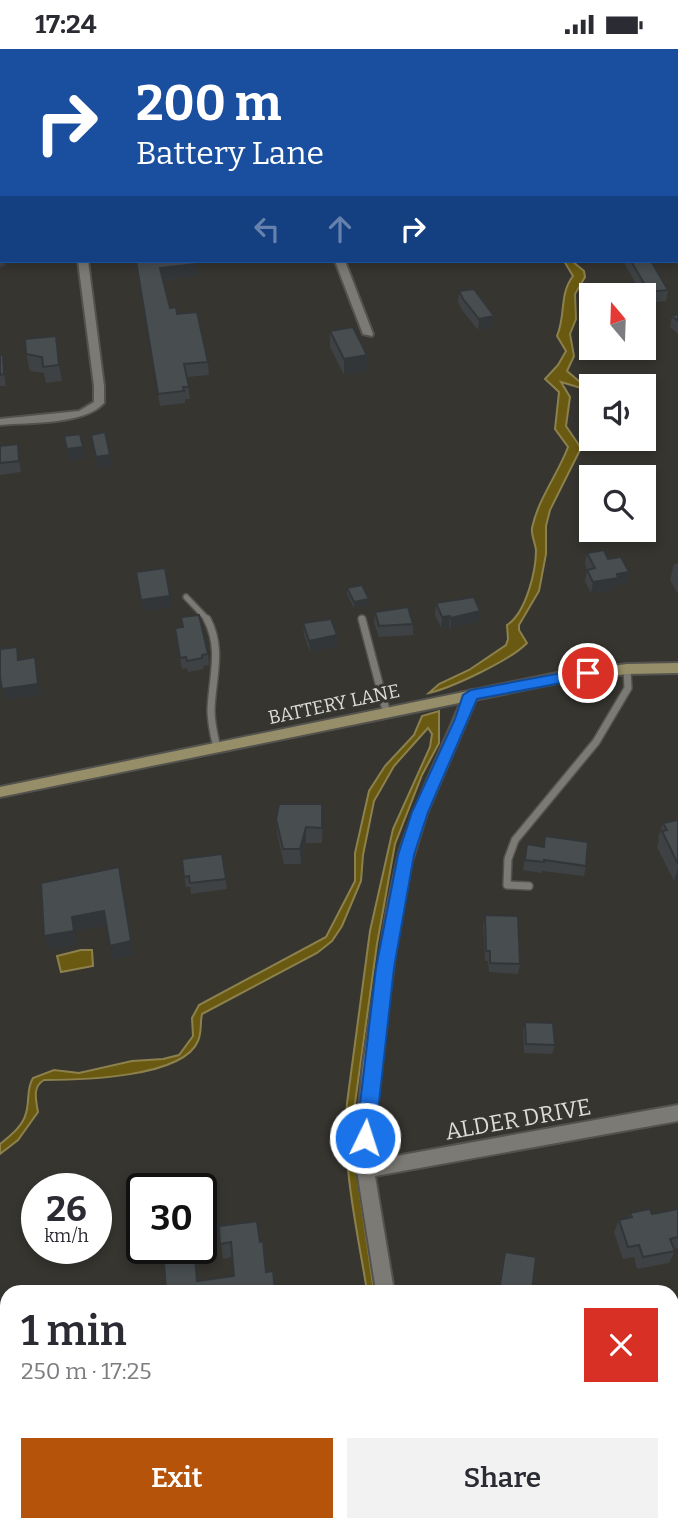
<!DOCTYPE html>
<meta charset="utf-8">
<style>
body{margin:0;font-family:Bitter,serif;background:#f2f2f3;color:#2b2b33;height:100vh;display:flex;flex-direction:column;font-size:26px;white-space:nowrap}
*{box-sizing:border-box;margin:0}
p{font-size:23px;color:#7c7c81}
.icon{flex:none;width:38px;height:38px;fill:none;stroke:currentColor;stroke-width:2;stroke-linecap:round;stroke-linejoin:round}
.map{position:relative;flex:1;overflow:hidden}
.panel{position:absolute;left:0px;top:1236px;width:679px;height:247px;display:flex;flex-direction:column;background:#fff;border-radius:21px 21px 0 0;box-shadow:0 4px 10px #0003}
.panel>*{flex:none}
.banner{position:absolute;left:0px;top:0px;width:679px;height:214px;box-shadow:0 4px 10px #0003;background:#1a4fa0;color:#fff;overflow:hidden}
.needle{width:46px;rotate:341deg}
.fabs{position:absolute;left:579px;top:234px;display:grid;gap:14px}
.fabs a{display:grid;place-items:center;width:77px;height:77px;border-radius:0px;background:#fff;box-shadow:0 4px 10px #0003;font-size:35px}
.speed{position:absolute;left:21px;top:1124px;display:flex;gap:14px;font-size:35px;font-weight:700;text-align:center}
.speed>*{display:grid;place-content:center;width:91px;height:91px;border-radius:50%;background:#fff;box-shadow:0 4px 10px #0003;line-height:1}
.speed small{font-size:18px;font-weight:400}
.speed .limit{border:4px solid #111;border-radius:10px;background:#fff;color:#111}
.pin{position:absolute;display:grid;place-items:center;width:60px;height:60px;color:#fff;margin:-30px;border:4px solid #fff;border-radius:50%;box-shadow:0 2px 7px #0007}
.me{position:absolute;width:77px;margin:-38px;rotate:4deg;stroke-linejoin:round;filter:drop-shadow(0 0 5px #0008)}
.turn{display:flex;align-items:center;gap:24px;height:147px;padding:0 21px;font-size:32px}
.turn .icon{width:91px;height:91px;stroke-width:2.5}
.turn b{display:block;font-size:49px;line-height:60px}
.lanes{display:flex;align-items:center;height:66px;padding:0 21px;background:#0003;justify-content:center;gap:35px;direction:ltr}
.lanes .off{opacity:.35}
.round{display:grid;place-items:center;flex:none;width:74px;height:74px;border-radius:0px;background:#f2f2f3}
.headline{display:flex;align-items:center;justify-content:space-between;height:119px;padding:0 21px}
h1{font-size:42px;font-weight:600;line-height:52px}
.action{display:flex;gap:14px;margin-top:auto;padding:14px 21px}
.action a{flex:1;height:80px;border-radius:0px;background:#b45309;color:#fff;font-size:28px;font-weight:600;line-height:80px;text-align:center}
.action a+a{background:#f2f2f3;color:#2b2b33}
.status{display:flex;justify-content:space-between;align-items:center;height:49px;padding:0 35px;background:#fff;direction:ltr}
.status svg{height:19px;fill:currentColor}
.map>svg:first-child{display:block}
</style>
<div class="status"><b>17:24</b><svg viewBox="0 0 49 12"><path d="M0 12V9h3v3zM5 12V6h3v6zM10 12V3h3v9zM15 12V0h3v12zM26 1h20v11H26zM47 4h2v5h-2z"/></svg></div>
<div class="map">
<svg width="678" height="1482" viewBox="0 0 678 1482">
<rect width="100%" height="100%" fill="#363530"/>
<path fill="#6a5a11" stroke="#8c814d" stroke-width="2" d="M564,212H572L584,222L585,228L575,245L576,270L570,285L574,307L567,322L580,333L615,338H592L591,342L561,333L570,348L566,377L581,399L550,461L546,477V505L539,542L519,576V581L527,594C511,611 451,639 429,644L439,635L469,621L506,596L508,590L507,576C526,564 536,522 536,501C535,493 531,486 532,479C538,450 558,425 568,398L555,380L559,343L545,330L558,316L566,302L557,287C566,266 559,245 573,227Z
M439,662V694L422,726L395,795L377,895L351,1083L374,1242H367C357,1180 342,1117 347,1054L370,882L393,780L430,698L432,685L428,679L394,717L374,752L363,806L361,832L342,877L332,892L317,904L202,965C200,973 202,983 198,992C183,1029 79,1031 44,1031C32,1038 36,1051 38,1063L18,1091L0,1105V1095C10,1087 23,1077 26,1064C30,1051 26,1040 33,1029L54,1021L79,1024L132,1012L163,1010L179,1006L193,987L192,969L199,956L326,888L355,832V804L369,742L385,717L414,686L422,667Z
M81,901H92L93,917L61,923L57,907Z"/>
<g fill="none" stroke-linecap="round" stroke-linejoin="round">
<defs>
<path id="service-far1" d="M186,548L208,571"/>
<path id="service" d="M207,570C223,600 212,629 211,661C211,675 214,686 217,699
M362,570L387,665
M529,837L507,836L508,810L515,791L596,693L628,639L627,620"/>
<path id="minor" d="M122,0H132L134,2H123Z
M199,0H209L197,2Z
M677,53H678V59H677Z
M2,89V95L0,96V90Z
M677,159H678V166H677Z
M0,169H2V175H0Z
M78,212H88L104,337V354C84,376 30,373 0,376V370L79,362L94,353V337Z
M335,212H345L373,285L372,287L363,285Z
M471,641L478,646L427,764L409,822L399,877L377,1036L374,1111L678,1056V1072L375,1127L394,1242H376L357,1121V1079L363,1015L387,859L399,804L413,764L464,646Z
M412,1475H432L433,1482H413Z"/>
<path id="secondary" d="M678,614V624L627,625L557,634L0,748V738L557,624L627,615Z"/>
</defs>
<use href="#service-far1" stroke="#53524e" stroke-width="8"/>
<use href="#service" stroke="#53524e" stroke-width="10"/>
<use href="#minor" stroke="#53524e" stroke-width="4"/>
<use href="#secondary" stroke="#53524e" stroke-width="4"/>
<use href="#service-far1" stroke="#7c7a75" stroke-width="5"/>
<use href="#service" stroke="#7c7a75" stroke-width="7"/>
<use href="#minor" fill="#7c7a75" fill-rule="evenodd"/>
<use href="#secondary" fill="#968e68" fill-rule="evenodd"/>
</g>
<path fill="#3e4245" d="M4,0H33L32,2H4Z
M639,0H666V2H639Z
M0,191L2,193V212H5V217L0,218Z
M135,212H195L197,227L163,231L170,259L177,265L208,313L209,326L187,328L190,350H185V354L160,357Z
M623,212H651L668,241L666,252L647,254Z
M459,242L494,267L493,278L478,281L462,261L458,253Z
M678,265V285L670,278L672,267Z
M330,282L367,322L344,326L330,298Z
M56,287L62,332L46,334L44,324L30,322L26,305Z
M0,306L5,317L6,337H0Z
M18,395L20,406L21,423L0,426V397Z
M587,504L608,510L627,534L617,536L616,540L591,544L585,532L587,521L585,515Z
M678,514V545L670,531L674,515Z
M347,539L369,556L354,559L347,545Z
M436,554L480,562L478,573L450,580L449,578L441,579L435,566Z
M375,563L413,575V586L379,588L374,574Z
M181,568L208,605L209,616L203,617L204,620L188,623L187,619L182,620L175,579L182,578Z
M303,574L337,597L310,603L304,586Z
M276,770L323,771L322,794H306L301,815H284L277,785Z
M678,771V831L674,832L657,798L659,791L658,789L663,774Z
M545,787L586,817L584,827L542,822V824L523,821L527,795L543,797Z
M222,805L227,840L191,845L190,838H186L182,810Z
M485,866L520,915L518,925L489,923L488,912H485L483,876Z
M525,973L555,996L552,1005L524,1004L523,982Z
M678,1160V1199L674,1200L675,1202L669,1214L637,1220L634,1208L623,1210L614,1183L619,1171L628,1169L630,1164L652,1165Z
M219,1177L260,1193L267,1223L166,1242L195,1209L199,1232L234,1227L232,1208L223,1210Z
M505,1203L532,1242H498L502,1214Z"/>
<path fill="#323638" d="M307,0H323V2H305Z
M328,0H351L344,2H328Z
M0,42H2V58L0,59Z
M196,215L197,227L161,231L160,219Z
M494,267L493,278L478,281L479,270Z
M56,287L59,303L62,332L59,316Z
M3,306L5,317L6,337L4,325Z
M367,306V322L344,326V310Z
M18,395L20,406L21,423L19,412Z
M83,398L85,409L69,412L67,400Z
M110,406L112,417L98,419L96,408Z
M629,523L627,534L617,536L616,540L591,544L593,533L617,525Z
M170,547L172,558L142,562L141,551Z
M369,550V556L354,559V553Z
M480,562L478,573L450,580L451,569Z
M450,567L449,578L441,579L442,568Z
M337,586V597L310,603L309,592Z
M35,608L38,619L41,646L5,651L2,640Z
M306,778V794L301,815L300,800Z
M119,818L134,906L113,911L110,897Z
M678,819V831L674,832Z
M104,862L107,876L76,882L77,896L49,901L44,887L72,868Z
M195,1209L198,1224L200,1242L197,1232Z
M7,1470V1475H27L9,1482H0V1472Z
M289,1475H300L289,1478Z"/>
<path fill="#484d50" stroke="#323638" stroke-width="2" d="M63,0H73L76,2H58Z
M245,0H307L305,2H242Z
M651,0H666V2H652Z
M2,25V42H0V26Z
M0,191H1L2,195V204H0Z
M136,212H195L196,215L160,219L170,259L176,258L177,265L197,263L208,313L184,315L189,338H183L184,342L158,345Z
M631,212H651L668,241L649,243Z
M474,240L494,267L479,270L463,250L459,242Z
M678,265V272L672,267Z
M353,278L367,306L344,310L330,282Z
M56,287L59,316L43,318L42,308L26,305L25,290Z
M0,306H3L4,325L0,326Z
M105,383L110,406L96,408L91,386Z
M80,385L83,398L67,400L64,387Z
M18,395L19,412L0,414V397Z
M604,501L608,510L621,508L629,523L617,525L618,529L593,533L587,521L595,519L587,504Z
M165,519L170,547L141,551L136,523Z
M362,536L369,550L354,553L347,539Z
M474,548L480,562L451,569L450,567L442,568L436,554Z
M408,558L413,575L379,577L375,563Z
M199,566L208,605L202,606V609L187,612L186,608L180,609L175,579L183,578L181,568Z
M331,570L337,586L309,592L303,574Z
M17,598L18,611L35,608L38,635L2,640L0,628V600Z
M279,755H322V779L306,778L300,800H283L276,770Z
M678,771V815L662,782L667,781L663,774Z
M545,787L588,793L586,817L544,811V813L525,811L527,795L544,798Z
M222,805L226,830L190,834L189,827L184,828L182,810Z
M119,818L131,892L110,897L104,862L72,868L74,882L44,887L41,834Z
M485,866L518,867L520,915L490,914V902H486Z
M525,973L553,974L555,996L526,995Z
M650,1160L652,1165L678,1160V1188L670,1190L675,1202L643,1208L639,1196L628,1198L619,1171L632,1168L630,1164Z
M257,1172L260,1193L263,1192L266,1223L273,1222L275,1242H166L164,1213L195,1209L197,1232L234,1227L231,1193L220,1195L219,1177Z
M505,1203L536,1208L532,1242H499Z
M7,1411V1470L0,1472V1414Z
M145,1475H180L181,1481L177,1482H146Z"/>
<path fill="#1a73e8" stroke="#114b97" stroke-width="2" d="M588,619L595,624L593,628L477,650L428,763L414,806L394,919L375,1089L372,1096L365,1098L359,1096L356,1089L376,919L398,806L412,763L455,670L463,646L471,641Z"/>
<g text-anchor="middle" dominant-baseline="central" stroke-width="6" stroke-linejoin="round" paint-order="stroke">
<g font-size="19" fill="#dbdbd8" stroke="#363530">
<text transform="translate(334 655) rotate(-12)">BATTERY LANE</text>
</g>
<g font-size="23" fill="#dbdbd8" stroke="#363530">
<text transform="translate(518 1070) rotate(-10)">ALDER DRIVE</text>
</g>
</g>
</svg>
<div class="fabs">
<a><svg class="needle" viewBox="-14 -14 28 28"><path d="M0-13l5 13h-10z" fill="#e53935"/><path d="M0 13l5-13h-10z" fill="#7c7c81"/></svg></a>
<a><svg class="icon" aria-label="sound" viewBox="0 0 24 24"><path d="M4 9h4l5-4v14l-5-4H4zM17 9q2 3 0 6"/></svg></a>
<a><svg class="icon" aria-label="search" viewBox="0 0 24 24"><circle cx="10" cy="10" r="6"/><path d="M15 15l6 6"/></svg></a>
</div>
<div class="speed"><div>26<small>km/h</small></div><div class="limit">30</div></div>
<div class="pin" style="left:588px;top:624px;background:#d93025"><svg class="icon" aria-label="arrive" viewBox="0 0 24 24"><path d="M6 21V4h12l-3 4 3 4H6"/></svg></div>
<svg class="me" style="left:365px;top:1089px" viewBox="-20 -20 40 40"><circle r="17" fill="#1a73e8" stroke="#fff" stroke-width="3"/><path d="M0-11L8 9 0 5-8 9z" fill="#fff"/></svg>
<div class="banner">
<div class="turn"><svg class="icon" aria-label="right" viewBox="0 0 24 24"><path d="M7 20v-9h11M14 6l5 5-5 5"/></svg><div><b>200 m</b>Battery Lane</div></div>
<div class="lanes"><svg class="icon off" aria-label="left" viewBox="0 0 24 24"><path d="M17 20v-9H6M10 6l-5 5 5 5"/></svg><svg class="icon off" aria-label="ahead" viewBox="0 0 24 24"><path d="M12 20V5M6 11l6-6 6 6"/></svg><svg class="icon" aria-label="right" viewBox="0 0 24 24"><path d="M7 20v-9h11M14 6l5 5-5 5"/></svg></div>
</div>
<section class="panel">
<div class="headline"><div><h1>1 min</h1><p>250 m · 17:25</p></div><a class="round" style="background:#d93025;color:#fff"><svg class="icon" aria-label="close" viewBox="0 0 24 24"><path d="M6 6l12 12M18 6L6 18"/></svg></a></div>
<div class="action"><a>Exit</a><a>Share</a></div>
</section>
</div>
